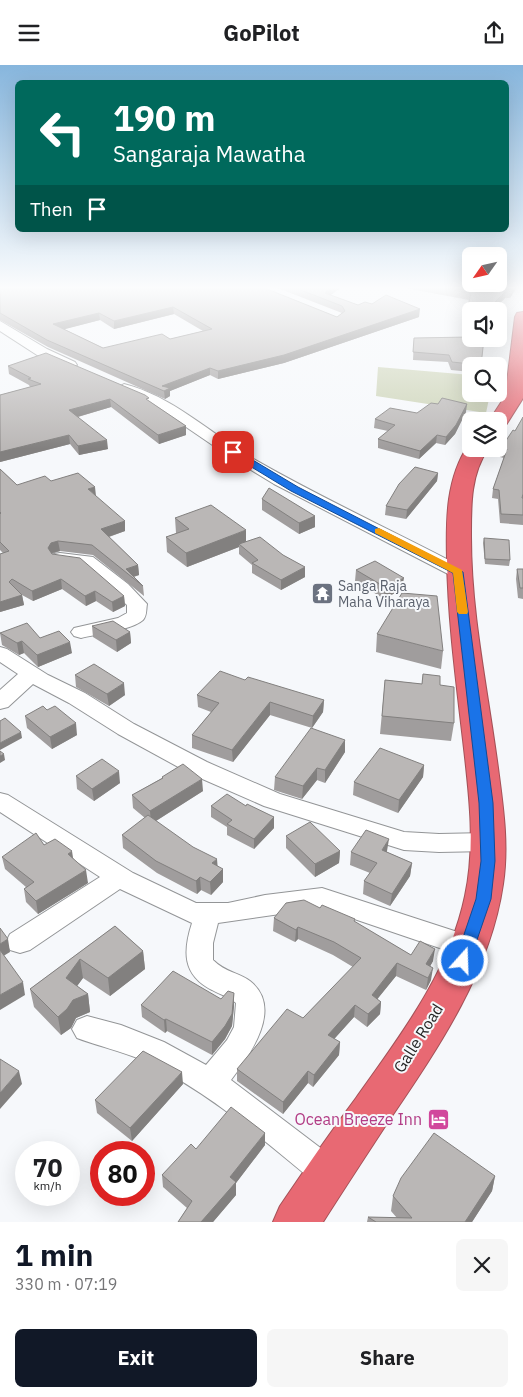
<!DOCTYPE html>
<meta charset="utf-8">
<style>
body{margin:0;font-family:"IBM Plex Sans",sans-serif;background:#f6f6f6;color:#202124;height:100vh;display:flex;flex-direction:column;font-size:19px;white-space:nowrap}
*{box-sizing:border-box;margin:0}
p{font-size:16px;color:#757577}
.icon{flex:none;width:28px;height:28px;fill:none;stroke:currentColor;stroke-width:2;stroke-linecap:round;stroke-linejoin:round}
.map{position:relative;height:1157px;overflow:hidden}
.panel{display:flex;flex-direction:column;background:#fff;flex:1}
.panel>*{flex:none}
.banner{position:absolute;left:15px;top:15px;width:494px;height:152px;border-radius:8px;box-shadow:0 5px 20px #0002;background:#00695c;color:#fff;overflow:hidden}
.needle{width:32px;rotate:236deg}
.fabs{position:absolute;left:462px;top:182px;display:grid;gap:10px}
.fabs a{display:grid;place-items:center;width:45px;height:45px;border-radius:8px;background:#fff;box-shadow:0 5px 20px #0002;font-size:25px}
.speed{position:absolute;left:15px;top:1076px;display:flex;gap:10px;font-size:25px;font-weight:700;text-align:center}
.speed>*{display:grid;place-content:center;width:65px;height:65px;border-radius:50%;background:#fff;box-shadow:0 5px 20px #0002;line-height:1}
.speed small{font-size:12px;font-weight:400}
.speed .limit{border:8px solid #d22;background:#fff;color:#111}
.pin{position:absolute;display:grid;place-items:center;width:42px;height:42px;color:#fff;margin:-21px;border-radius:10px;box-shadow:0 2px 8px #0006}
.me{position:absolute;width:55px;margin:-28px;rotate:20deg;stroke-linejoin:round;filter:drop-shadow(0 0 4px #0008)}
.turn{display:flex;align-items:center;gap:18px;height:105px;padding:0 15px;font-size:22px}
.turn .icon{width:65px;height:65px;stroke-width:2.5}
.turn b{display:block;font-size:35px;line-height:42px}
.then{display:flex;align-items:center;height:48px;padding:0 15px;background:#0003;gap:10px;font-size:19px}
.round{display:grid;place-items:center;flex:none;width:52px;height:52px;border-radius:8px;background:#f6f6f6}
.summary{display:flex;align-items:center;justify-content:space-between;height:85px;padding:0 15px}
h1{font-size:30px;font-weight:800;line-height:38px;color:#111827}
.button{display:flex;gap:10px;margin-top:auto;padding:10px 15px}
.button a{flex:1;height:58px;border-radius:8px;background:#111827;color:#fff;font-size:20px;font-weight:800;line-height:58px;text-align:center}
.button a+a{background:#f6f6f6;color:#202124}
header{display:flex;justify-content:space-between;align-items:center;height:65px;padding:0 15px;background:#fff;font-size:22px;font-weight:800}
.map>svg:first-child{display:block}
</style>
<header><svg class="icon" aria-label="menu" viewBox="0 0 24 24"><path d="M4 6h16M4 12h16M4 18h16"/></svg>GoPilot<svg class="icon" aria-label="share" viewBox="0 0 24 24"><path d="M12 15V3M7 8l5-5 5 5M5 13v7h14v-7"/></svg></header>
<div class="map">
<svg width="523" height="1157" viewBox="0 0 523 1157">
<rect width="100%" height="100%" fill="#f6f8fb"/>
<path fill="#ccd3b6" d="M378,302L471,310V329H490L486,348L376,331Z"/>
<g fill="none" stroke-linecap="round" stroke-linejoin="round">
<defs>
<path id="street" d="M0,256L47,284L75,297L77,300L70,304L65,303L37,290L0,266Z
M124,319C172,331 210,368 252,393C321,433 394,466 464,503L467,507L464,511L458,512L452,511L274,419L230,392L167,349L119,326L117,323Z
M60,488L93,492L128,519L147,539C146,544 147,551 143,555C132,565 97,569 81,573L74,571L71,567L74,563L118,553L127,548V540L82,501L54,497L51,493L54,489Z
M0,582L7,584L48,610L85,628L134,659L207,697L280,729L404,767L439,769L487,768L496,771L499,777L496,783L487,786L439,787L404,785L264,741L191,709L118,669L69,638L33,619L8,642L0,644V625L18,609L0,597Z
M0,728L8,730L133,808L196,838H228L265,830L322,823L479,874L483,882L479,890L469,893L322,843L218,858L213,878V895C226,908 238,907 250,916C284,943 250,990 231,1015L339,1097L344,1108L339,1119L328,1124L317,1119C262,1074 207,1025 142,995C121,986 98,981 77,973L72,964L77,955L87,951L121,960L164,977L206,1000L227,975L234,962L236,938C228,931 221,930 212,925C182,910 183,886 192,858L120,824L30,885L20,888L10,885L6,877L10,869L100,812L0,747Z"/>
<path id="highway" d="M523,247V333L506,360L499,362V356H489L502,336L506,325L515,252L517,248Z
M469,379H471V384H488C470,410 471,442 471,472C471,550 488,626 498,703C503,741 509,780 503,819C490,909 436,986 386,1060C365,1092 344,1124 323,1157H273L280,1141C305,1104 330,1068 356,1033C400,971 449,908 465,831C476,780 469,727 463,675C456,615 448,555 447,494C446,454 446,413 469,379Z"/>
</defs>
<use href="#street" stroke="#939597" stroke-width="2"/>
<use href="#highway" stroke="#a45258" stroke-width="2"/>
<use href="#street" fill="#fff" fill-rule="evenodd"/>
<use href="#highway" fill="#e86973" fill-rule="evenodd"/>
</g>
<path fill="#a09d9d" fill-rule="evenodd" d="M0,222L337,252L342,248L275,222H339V224L330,230L358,240L419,252L284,298L218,314L210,310L170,326V331L165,334L48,282L0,255ZM174,249L203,266L170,274L103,283L64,264L100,255L114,264Z
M400,222H517L510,233H505L494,244V246H471V253H467L469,235Z
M469,272L484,274L481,301H471V307L451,305L448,297L413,295L414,273Z
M8,301L149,336L186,361V370L159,379L111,342L78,352L108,384L79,390L70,379L0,397V330L30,322L29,320L9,309Z
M466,347L455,369L445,380L436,378L419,394L378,383V374L388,366L374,363L375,354L417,348Z
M523,352V460L500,458L498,434L492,433L493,424L504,393L500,392L501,383L515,366Z
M0,404L17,420L51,416L96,431L125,466L109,472L138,500L139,510L134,512L143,521L144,531L93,490L60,486L52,489L124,531L125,541L113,547L96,536L86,541L62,524L33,536L22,530L24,540L0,547V489L3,488L0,485Z
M438,408L437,416L406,454L385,450L386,441Z
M262,434L315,451V462L299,469L262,445Z
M175,453L246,477L305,512L281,525L252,508V500L239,489V482L187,502L167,487L166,472L177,468H176Z
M484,473L510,495L509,501L485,499L483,478Z
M517,504H523V534L518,533L516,514Z
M356,505L402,524L384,534L355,516Z
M92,561L130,567L131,578L117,587L93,572Z
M0,568L40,573L72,588L38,602L24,588L19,590L2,580Z
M377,569L443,586L441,604L376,587Z
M423,609L440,620L454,658L451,676L380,669L385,615L422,619Z
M75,610L125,630L109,641L76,622Z
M245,615L324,635L323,647L312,663L270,650L233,697L192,683V670L211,647L198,642L197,630Z
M25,651L77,670L52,684L27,663Z
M345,675V687L325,718L317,715L302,734L274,725L275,712Z
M424,700L423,712L398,748L353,730L354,717Z
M76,711L120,718L94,736L77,724Z
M162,712L203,726L156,756L217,801L223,817L211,830L201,825L197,829L157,808L123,783L122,770L145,753L133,743L132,730L162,713Z
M211,741H246L274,752V763L254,784L227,770V762L211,752Z
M286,771L340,786L339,798L315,812L286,783Z
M44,780L73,793L88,818L38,849L26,837L24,824L26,822L5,804L2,792Z
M387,786V787L412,798L410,811L390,841L363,829L364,816L370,808L350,800L351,787Z
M320,843L355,857L411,890L433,896L430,901L431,915L426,925L396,911L377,934L381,937L380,949L367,962L354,952L334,974L340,977L339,990L313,1022L308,1018L283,1049L237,1016V1004L303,953L353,902L333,890L298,874L295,877L273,866L274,853Z
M115,861L143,886L145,904L110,931L83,913L77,921L88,929L90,947L76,953L71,963L61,970L34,942L30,924Z
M234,928V941L232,961L225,974L212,990L167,966L165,968L142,952L141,940L221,934Z
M183,1019L132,1076L97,1048L95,1035Z
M265,1080L236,1118V1130L213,1157H178L187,1143L163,1122L162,1110L196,1084Z
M495,1111L492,1126L472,1157H367L368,1152L397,1153L391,1146L393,1131Z"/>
<path fill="#82807f" d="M332,222H339V224L324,235L325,228Z
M514,222H517L510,233L511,226Z
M506,226L505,233L494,244L495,237Z
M173,242L174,249L114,264V256Z
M420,244L419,252L284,298L218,314V306Z
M99,248L100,255L54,267L53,259Z
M210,303V310L170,326V331L165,334L164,326L162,321Z
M110,334L111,342L70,354L69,345Z
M467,339L466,347L455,369L445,380L446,372Z
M186,361V370L159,379L158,370Z
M69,370L70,379L0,397V387Z
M437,370L436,378L419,394L420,386Z
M107,375L108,384L79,390L78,381Z
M438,408L437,416L406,454L407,445Z
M95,422L96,431L88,424Z
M315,451V462L299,469V458Z
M125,456V466L102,474L101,464Z
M246,465V479H239V482L187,502L186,488Z
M58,476L60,486L52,488L49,493L48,483L51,478Z
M138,500L139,510L132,512L126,504Z
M305,502V512L281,525V515Z
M404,513L402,524L384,534L385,522Z
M61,514L62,524L33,536L32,526Z
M95,526L96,536L86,541L85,531Z
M22,530L24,540L0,547V537Z
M124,531L125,541L113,547L112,537Z
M130,567L131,578L117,587L116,575Z
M22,576L24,588L19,590L17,578Z
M70,577L72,588L38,602L37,590Z
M124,618L125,630L109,641L107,629Z
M324,635L323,647L312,663L313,651Z
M270,637V650L233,697L232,685Z
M76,658L77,670L52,684L50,672Z
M21,667L22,673L0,685V678Z
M345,675V687L325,718V705Z
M4,689L5,695L0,698V691Z
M424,700L423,712L398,748L399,735Z
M317,703V715L302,734L303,721Z
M119,706L120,718L94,736L92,724Z
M202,714L203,726L151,759L150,746Z
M274,752V763L254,784V774Z
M389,774L387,786L381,797L382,785Z
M72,786L74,799L68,789Z
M340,786L339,798L315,812V799Z
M217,794L218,806L212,798Z
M412,798L410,811L390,841L392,829Z
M223,804V817L211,830L210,817Z
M86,805L88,818L38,849L36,836Z
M200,812L201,825L197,829L196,816Z
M298,862V874L295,877L296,865Z
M8,874L10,887L0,893V879Z
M435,884L433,896L425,911L426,899Z
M143,886L145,904L110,931L108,913Z
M80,894L83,913L69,932L66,913Z
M397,898L396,911L371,942L372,930Z
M433,903L431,915L426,925L428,913Z
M23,917L25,930L0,945V930Z
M234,928V941L232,961L225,974L212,990V977Z
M88,929L90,947L76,953L71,963L61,970L58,952L73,935Z
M381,937L380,949L367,962L368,949Z
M355,940L354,952L327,982L328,970Z
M166,954L167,966L165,968L164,955Z
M340,977L339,990L313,1022L314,1010Z
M19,1006L22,1019L0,1044V1028Z
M308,1006V1018L283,1049V1037Z
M182,1007L183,1019L132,1076L130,1063Z
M265,1068V1080L236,1118V1130L213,1157H201L230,1112Z
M495,1111L492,1126L472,1157H465Z"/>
<path fill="#bab7b6" stroke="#82807f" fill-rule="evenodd" d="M0,222H262L337,252L345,246L342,241L293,222H332L325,228L358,240L365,237L372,239L386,230L420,244L284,290L218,306L210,303L162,321L170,323L164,326L47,275L0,248ZM173,242L212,264L170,274L162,269L103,283L53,259L99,248L114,256Z
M436,222H514L511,226H506L495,237L494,246H474L467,245L471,228Z
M471,259V274H484L481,300L452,297L449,290L413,287L414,273L469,272Z
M46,288L145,330L149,333L146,334L186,361L158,370L110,334L69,345L107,375L78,381L69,370L0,387V330L41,319L28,314L31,313L8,301Z
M442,333L467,339L456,360L446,372L437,370L420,386L378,374L395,360L375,354L390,343L417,348L431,338L438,339Z
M523,352V429L522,433H523V450L501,449L499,425L493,424L507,384L501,383L513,365L515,366Z
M415,402L438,408L407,445L386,441L399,419Z
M0,404L17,420L45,411L51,416L78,408L95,422L88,424L125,456L101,464L138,500L126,504L143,521L92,480L58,476L51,478L48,483L52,489L80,493L124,531L112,537L95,526L85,531L61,514L32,526L12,514L9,517L22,530L0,537V489L9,486L0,477V449L1,448L0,447Z
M269,423L315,451L299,458L262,434Z
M211,440L246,465L186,488L166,472L189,464L175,453Z
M260,472L283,490L305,502L281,515L252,498L258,495L239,479Z
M484,473L509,475L510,495L485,494Z
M375,496L404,513L385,522L356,505Z
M517,504H523V523H520Z
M402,528L437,531L443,586L377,569Z
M113,556L130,567L116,575L92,561Z
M27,558L40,573L59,566L70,577L37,590L22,576L17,578L0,568Z
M94,599L124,618L107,629L75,610Z
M220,606L245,615L248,612L324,635L313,651L270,637L232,685L192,670L219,638L197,630Z
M423,609L440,611V620L454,622V658L382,651L385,615L422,619Z
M43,641L47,645L55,641L76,658L50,672L25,651Z
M5,653L21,667L0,678V656Z
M311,663L345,675L325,705L317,703L303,721L275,712Z
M380,683L424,700L399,735L354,717Z
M0,686L4,689L0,691Z
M102,694L119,706L92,724L76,711Z
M183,699L202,714L150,746L132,730L163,713L162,712Z
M227,729L246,741L247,739L274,752L254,774L227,759L232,755L211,741Z
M148,750L193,782L217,794L212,798L223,804L210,817L200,812L196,816L156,796L122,770Z
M310,757L340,786L315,799L286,771Z
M366,765L389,774L382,785L412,798L392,829L364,816L377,798L351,787Z
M36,768L44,780L55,774L72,786L68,789L86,805L36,836L24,824L34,817L2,792Z
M304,835L320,843L322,840L355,854L354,856L411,890L420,876L435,884L426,899L433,903L428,913L397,898L372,930L381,937L368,949L355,940L328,970L340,977L314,1010L308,1006L283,1037L237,1004L287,944L303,953L361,893L334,877L298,862L296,865L274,853L286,838Z
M115,861L143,886L108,913L80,894L66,913L88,929L73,935L67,944L58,952L30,924Z
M0,863L8,874L0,879Z
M0,885L23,917L0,930Z
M173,906L221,934L228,926L234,928L232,949L225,961L212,977L166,954L164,955L141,940Z
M143,986L182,1007L130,1063L95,1035Z
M0,994L19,1006L0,1028Z
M231,1042L265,1068L230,1112L236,1117L201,1157H178L192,1136L162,1110L191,1079L196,1084Z
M434,1068L495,1111L465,1157H376L368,1152L412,1153L393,1131L401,1113Z"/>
<linearGradient id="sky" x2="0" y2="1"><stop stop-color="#87b6dd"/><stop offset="0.58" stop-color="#fbfcfd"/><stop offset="1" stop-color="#fbfcfd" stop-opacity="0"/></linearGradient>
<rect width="523" height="384" fill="url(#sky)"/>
<path fill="#1a73e8" stroke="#114b97" d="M230,385H236L298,422L463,507L493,738L495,796L491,834L468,901L463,902L457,901L455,896L476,834L481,796L479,738L453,508L291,426L230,389Z"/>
<path fill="#f59e0b" d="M379,463L462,505L468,547L467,549H459L457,547L453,508L375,468V464Z"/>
<defs>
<symbol id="temple-square" viewBox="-11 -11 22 22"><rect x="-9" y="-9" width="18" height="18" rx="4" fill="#6b7280" stroke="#f6f8fb"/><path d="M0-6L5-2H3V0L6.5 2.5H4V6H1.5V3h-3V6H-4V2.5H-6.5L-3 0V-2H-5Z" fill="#fff"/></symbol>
<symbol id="hotel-square" viewBox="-11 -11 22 22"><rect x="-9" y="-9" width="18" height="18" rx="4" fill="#d1479c" stroke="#f6f8fb"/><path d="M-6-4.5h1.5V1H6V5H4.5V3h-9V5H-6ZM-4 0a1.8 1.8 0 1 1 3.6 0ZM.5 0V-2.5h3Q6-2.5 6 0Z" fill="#fff"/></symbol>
</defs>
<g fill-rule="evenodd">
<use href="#temple-square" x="310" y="516" width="25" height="25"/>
<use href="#hotel-square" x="426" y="1042" width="25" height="25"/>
</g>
<g text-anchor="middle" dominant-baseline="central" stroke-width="4" stroke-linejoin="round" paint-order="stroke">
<g font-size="14" fill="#5b616d" stroke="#f6f8fb" text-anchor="start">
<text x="338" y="521">Sanga Raja<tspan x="338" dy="16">Maha Viharaya</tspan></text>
</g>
<g font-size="16" fill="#262727" stroke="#f6f8fb">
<text transform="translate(418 973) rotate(-58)">Galle Road</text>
</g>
<g font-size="16" fill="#b23c85" stroke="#f6f8fb" text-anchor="end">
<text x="422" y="1054">Ocean Breeze Inn</text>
</g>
</g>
</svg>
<div class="fabs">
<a><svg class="needle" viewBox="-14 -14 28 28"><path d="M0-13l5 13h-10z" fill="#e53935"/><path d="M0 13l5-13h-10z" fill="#757577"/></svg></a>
<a><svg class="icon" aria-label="sound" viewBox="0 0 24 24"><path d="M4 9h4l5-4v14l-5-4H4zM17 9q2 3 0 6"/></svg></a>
<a><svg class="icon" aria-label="search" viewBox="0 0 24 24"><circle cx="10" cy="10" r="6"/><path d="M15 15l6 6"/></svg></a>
<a><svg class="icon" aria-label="layers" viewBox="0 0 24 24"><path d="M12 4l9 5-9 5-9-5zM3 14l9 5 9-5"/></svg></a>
</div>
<div class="speed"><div>70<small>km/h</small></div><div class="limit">80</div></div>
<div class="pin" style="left:233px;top:387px;background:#d93025"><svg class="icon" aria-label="arrive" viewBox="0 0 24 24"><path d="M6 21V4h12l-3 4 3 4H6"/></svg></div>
<svg class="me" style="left:463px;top:896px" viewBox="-20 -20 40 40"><circle r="17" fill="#1a73e8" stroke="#fff" stroke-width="3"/><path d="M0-11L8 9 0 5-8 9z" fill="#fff"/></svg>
<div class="banner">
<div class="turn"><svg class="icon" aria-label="left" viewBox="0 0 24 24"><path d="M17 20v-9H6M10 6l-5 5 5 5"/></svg><div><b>190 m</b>Sangaraja Mawatha</div></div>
<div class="then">Then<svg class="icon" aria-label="arrive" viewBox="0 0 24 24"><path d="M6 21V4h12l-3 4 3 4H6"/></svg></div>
</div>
</div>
<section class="panel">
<div class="summary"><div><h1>1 min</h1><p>330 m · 07:19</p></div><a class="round"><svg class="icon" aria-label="close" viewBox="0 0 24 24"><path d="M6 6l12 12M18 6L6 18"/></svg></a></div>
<div class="button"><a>Exit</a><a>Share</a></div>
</section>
